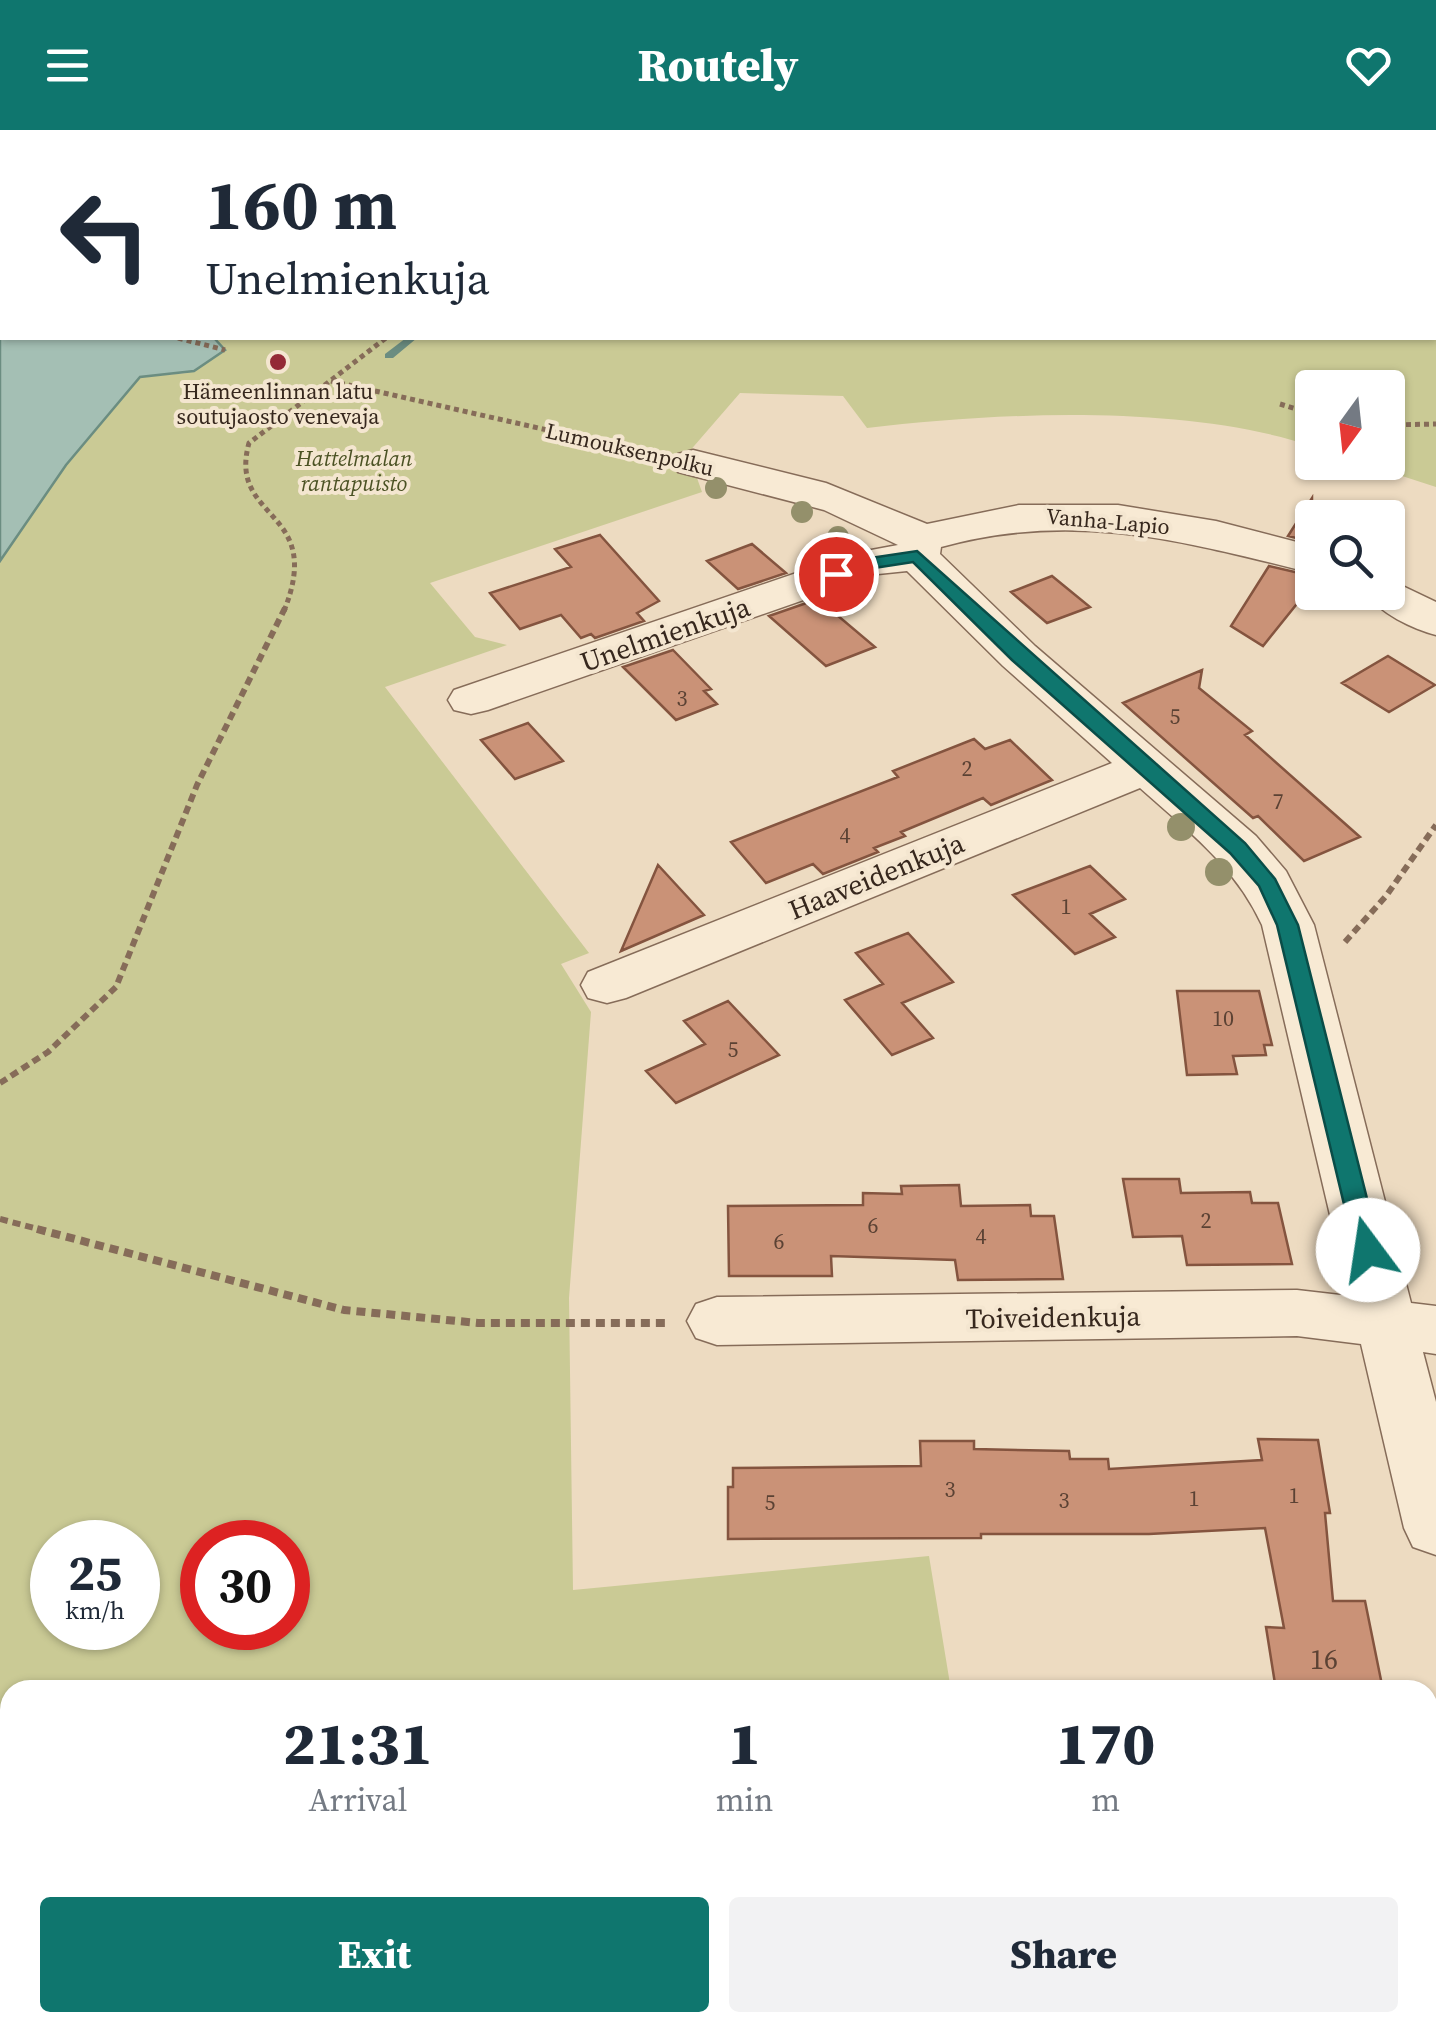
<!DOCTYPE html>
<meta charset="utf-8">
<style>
body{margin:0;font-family:"Source Serif 4",serif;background:#f2f2f3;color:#1f2937;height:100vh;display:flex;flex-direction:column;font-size:38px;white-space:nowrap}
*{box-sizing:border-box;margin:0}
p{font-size:32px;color:#747a83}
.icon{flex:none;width:55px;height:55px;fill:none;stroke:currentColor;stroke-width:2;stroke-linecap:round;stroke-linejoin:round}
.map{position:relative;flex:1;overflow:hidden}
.sheet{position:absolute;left:0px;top:1550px;width:1438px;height:352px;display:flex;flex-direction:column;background:#fff;border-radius:30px 30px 0 0;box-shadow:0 2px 8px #0004}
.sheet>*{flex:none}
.guide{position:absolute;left:0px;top:0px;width:1438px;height:210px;box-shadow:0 2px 8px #0004;background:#fff;color:#1f2937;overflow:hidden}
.needle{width:65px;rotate:195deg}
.tools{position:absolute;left:1295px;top:240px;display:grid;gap:20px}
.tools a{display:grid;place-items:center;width:110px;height:110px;border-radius:10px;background:#fff;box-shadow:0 2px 8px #0004;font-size:50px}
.speed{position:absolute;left:30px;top:1390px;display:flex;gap:20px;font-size:50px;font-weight:700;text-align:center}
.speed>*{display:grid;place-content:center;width:130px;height:130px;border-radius:50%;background:#fff;box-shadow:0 2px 8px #0004;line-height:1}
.speed small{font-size:25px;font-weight:400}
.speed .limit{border:15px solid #d22;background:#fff;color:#111}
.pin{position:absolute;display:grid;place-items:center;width:85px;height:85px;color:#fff;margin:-42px;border:5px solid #fff;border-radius:50%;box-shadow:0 2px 10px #0007}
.me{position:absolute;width:110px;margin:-55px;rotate:346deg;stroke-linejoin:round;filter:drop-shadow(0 0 8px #0008)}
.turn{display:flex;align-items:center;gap:35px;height:210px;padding:0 40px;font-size:45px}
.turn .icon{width:130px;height:130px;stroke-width:2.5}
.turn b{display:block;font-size:70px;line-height:85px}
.eta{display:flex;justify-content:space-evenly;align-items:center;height:170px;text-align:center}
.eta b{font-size:60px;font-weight:800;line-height:70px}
.primary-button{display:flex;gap:20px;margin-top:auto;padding:20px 40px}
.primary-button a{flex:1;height:115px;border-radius:10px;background:#0f766e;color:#fff;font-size:40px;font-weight:800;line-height:115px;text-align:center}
.primary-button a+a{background:#f2f2f3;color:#1f2937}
header{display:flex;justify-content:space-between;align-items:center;height:130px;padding:0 40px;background:#0f766e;color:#fff;font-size:45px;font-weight:800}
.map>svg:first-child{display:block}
</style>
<header><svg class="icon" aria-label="menu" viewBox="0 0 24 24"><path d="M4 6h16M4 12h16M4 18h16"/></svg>Routely<svg class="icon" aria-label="heart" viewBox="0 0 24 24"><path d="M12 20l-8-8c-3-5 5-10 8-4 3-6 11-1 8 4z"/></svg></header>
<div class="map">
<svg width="1436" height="1902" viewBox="0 0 1436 1902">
<rect width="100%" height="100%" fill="#eddbc1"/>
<path fill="#caca95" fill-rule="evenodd" d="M349,0H1389L342,2Z
M1436,117V357L1362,333L1388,332V258H1312V316C1184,274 1001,282 867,298L843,266L740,263L688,323L702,362L430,453L475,507L507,515L385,557L589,823L561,834L591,882L569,1168L573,1460L929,1426L951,1560H10V1892H1275L1278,1902H0V431L66,335L140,247L188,243L225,219L214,208H1435ZM52,1412H138V1498H52ZM202,1412H288V1498H202Z"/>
<path fill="#a4bfb4" stroke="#6b8d81" stroke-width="2.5" d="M0,0H349L2,2V208H214L225,220L194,241L140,247L66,335L0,431Z"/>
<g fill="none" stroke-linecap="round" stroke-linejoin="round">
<path fill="#6b8d81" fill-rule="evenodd" d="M566,0H576L574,2H565Z
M406,208H417L393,228H385V224Z"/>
</g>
<path fill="#ca9277" stroke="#84543f" stroke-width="2.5" d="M1312,368V412L1288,406Z
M600,405L659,471L637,483L644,491L595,508L591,504L581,508L561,485L520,499L490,463L571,437L555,419Z
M752,414L786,443L738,459L707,431Z
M1269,436L1312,446V455L1263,516L1231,496Z
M1052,446L1090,477L1047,493L1011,462Z
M818,469L875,517L826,536L769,486Z
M673,520L711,559L704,561L717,574L676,590L623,537Z
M1388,526L1435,555L1389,582L1342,553Z
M1202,540L1199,558L1252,601L1245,605L1360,707L1304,731L1258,686L1253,688L1123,573Z
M528,593L563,631L515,649L481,610Z
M974,609L985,619L1010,610L1052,650L991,675L983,668L901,702L905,706L874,718L878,722L823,744L813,734L766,753L731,712L898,647L893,641Z
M658,735L704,785L621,821Z
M1090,736L1125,769L1090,784L1115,807L1075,824L1013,765Z
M908,803L953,852L902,873L933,908L892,925L845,870L883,854L856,823Z
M1177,861H1259L1272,915H1264L1266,925L1233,926L1237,944L1187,945Z
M728,871L779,925L676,973L646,941L705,914L684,891Z
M1123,1049H1179L1181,1063L1250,1062L1252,1073H1278L1292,1134L1187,1135L1182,1106L1133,1107Z
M959,1055L961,1076L1030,1075L1031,1086H1054L1063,1149L958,1150L955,1130L831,1126L832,1146H729L728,1076L863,1075V1063L902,1064L901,1056Z
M1258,1309L1318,1310L1330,1383H1325L1333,1471H1365L1383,1560H1276L1266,1497L1284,1498L1265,1398L1149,1404H981V1408L728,1409V1357H733V1338L921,1336L920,1311H974V1319L1069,1321L1070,1329H1108L1109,1339L1262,1330Z"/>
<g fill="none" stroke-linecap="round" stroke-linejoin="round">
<defs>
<path id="minor" d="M693,320L826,353L927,394L1019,375H1118L1216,391L1312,416V443C1183,411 1074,380 941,417L940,424L1035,516L1256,706L1286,741L1314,795L1411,1173L1436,1176V1224L1423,1222L1436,1272V1425L1413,1417L1404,1398L1361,1214L1297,1206L717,1215L696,1208L687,1191L696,1174L717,1167L1297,1160L1349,1166L1262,795C1235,736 1187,700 1140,658L626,868L607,873L588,868L581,855L588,842L1112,633L1003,536L907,441L878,444L488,580L471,584L454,580L448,570L454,560L855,423L898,415L824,380L678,342L672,333L678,324Z
M1388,449L1436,472V505C1413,499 1379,483 1365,462H1388Z"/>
</defs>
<use href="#minor" stroke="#866c59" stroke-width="3"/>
<path stroke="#866c59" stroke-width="5" stroke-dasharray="5 4" stroke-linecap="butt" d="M178,208L225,220
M331,251L653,324
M1280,274L1312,284
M1388,295L1436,294
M284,481C326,377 227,392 249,313L386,208"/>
<path stroke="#866c59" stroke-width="6" stroke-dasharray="8 5" stroke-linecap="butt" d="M1345,812L1386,766L1436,695
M0,953L48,922L116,857L197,655L285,478
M0,1089L46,1101"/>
<path stroke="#866c59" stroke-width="8" stroke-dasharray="9 6" stroke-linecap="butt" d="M37,1099L344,1180L478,1193H666"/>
<use href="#minor" fill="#f8ead4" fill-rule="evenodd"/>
</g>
<g fill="#94906b">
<circle cx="716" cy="358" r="11"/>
<circle cx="802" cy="382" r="11"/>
<circle cx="838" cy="407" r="11"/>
<circle cx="1181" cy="697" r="14"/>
<circle cx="1219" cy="742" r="14"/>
</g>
<path fill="#0f766e" stroke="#0a4d48" stroke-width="2.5" d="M917,421L1245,713L1275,749L1298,795L1380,1120L1376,1127L1368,1130L1355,1120L1277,795L1259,756L1230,723L1012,530L913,432L874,438L836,450L827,444L864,429Z"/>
<circle fill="#942a36" stroke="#f4e6d0" stroke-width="4" cx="278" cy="232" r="10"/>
<g text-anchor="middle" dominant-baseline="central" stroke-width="8" stroke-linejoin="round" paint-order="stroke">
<g font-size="22" fill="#36271d" stroke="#f4e6d0">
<text x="278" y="261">Hämeenlinnan latu<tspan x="278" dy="25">soutujaosto venevaja</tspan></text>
</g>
<g font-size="22" fill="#36271d" stroke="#f4e6d0">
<text transform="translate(630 319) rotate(13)">Lumouksenpolku</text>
<text transform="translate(1108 391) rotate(5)">Vanha-Lapio</text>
</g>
<g font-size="22" font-style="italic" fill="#4b5224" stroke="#f4e6d0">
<text x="354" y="328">Hattelmalan<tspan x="354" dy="25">rantapuisto</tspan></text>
</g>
<g font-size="22" fill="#5b4234">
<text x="682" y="568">3</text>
<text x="1175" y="586">5</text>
<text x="967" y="638">2</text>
<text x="1278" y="671">7</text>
<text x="845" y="705">4</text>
<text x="1066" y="776">1</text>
<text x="1223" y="888">10</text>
<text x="733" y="919">5</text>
<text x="1206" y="1090">2</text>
<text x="873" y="1095">6</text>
<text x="981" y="1106">4</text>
<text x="779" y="1111">6</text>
<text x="950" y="1359">3</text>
<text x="1294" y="1365">1</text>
<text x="1194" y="1368">1</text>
<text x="1064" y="1370">3</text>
<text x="770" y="1372">5</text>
</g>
<g font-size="28" fill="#36271d" stroke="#f4e6d0">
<text transform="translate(665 504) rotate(-19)">Unelmienkuja</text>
<text transform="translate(876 746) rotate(-22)">Haaveidenkuja</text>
<text transform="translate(1053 1187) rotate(-1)">Toiveidenkuja</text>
</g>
<g font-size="28" fill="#5b4234">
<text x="1324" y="1529">16</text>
</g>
</g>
</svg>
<div class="tools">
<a><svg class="needle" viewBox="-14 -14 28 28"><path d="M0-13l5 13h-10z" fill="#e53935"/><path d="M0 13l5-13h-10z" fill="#747a83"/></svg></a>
<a><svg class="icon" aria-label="search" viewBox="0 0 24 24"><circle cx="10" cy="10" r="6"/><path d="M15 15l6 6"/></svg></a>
</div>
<div class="speed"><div>25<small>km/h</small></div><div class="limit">30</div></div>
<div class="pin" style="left:836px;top:444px;background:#d93025"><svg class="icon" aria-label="arrive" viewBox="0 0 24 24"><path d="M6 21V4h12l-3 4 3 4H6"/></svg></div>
<svg class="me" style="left:1368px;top:1120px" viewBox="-20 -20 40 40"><circle r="19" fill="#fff"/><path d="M0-13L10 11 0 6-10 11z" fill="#0f766e"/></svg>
<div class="guide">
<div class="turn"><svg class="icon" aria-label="left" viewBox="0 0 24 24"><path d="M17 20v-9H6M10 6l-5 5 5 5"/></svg><div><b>160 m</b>Unelmienkuja</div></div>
</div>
<section class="sheet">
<div class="eta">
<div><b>21:31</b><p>Arrival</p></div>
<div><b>1</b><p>min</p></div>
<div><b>170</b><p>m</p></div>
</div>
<div class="primary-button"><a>Exit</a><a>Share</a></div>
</section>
</div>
